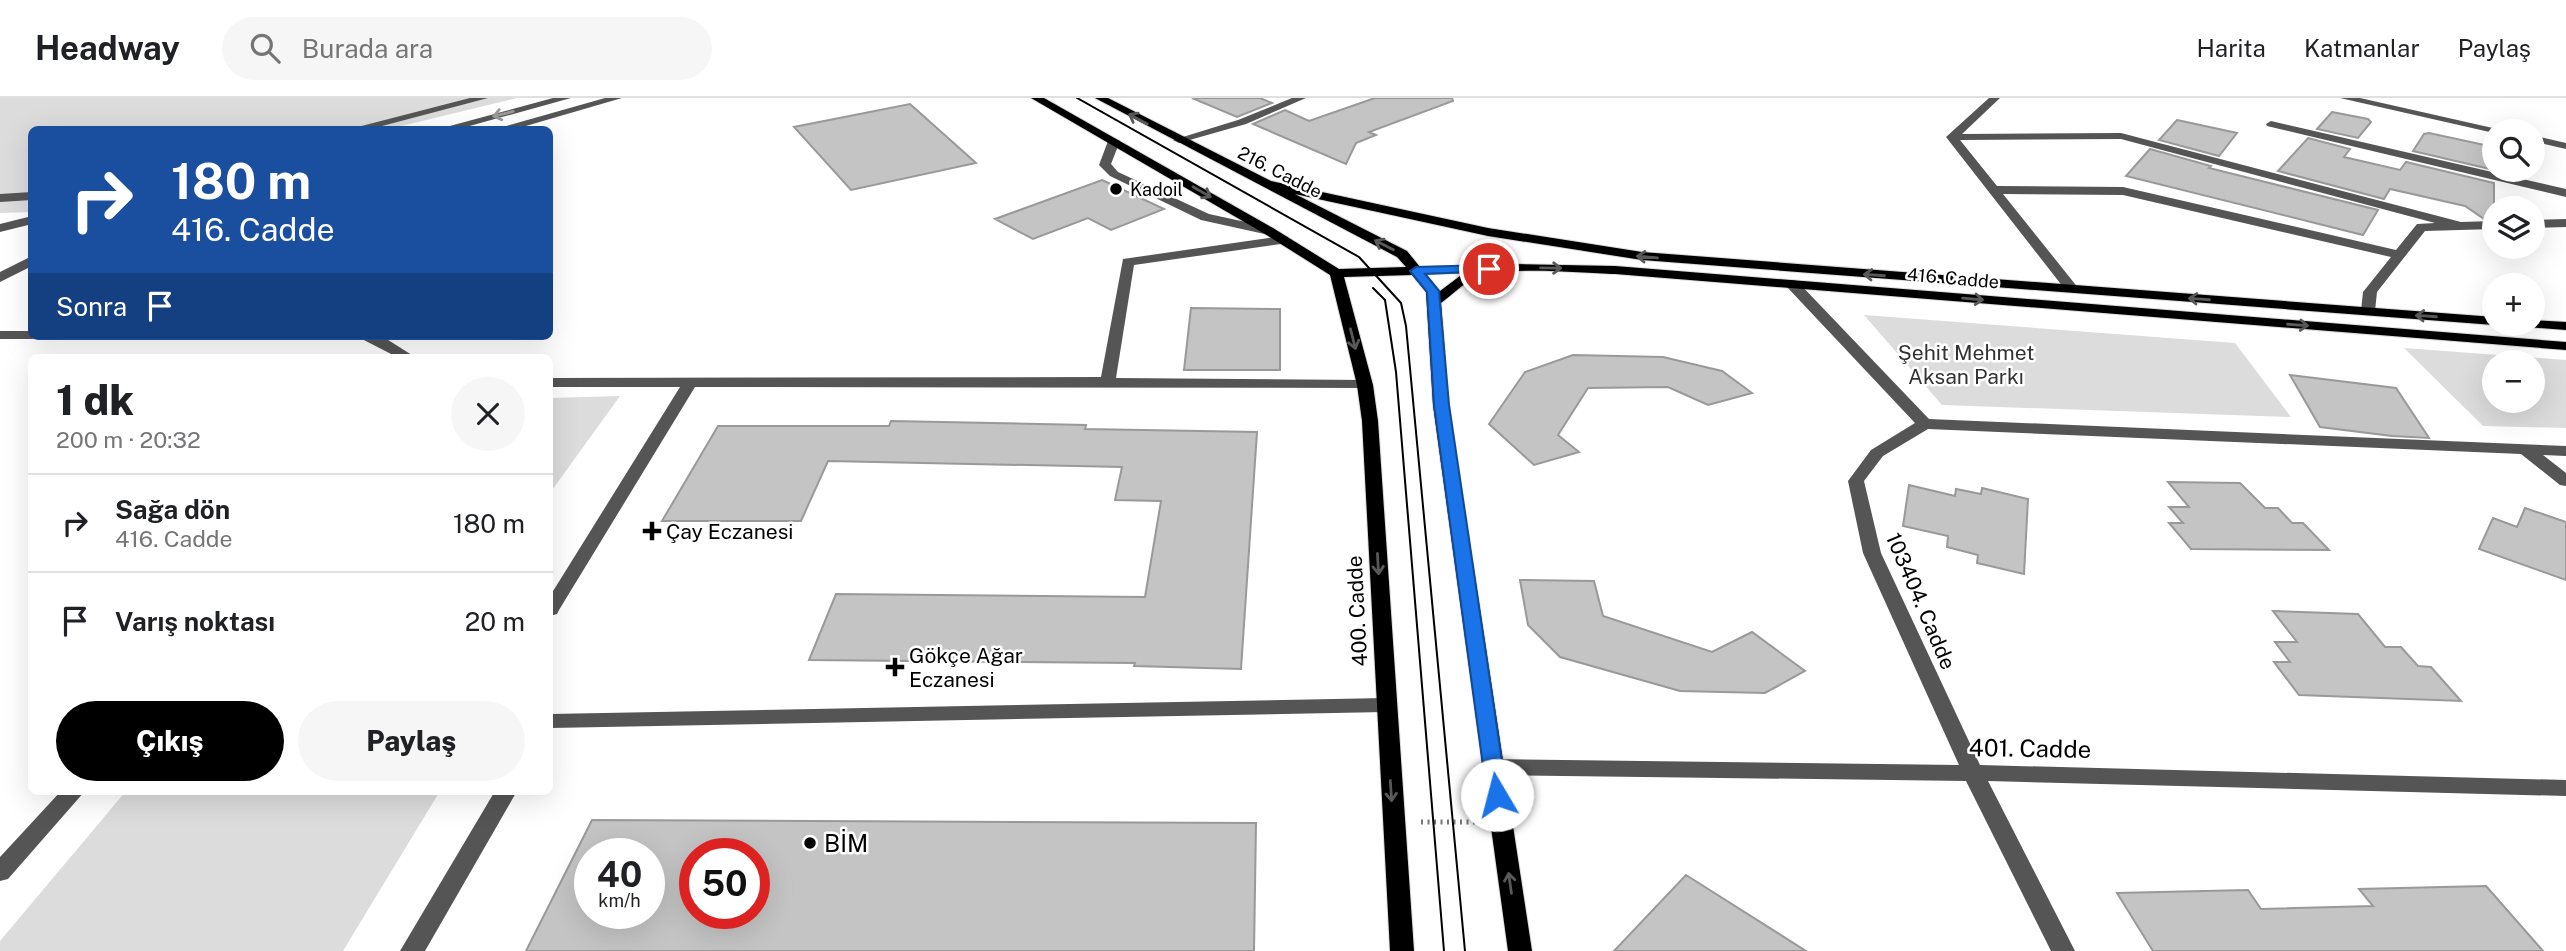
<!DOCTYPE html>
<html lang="tr">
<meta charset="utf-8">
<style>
body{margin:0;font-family:"Public Sans",sans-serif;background:#f6f6f6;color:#202124;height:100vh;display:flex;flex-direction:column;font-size:26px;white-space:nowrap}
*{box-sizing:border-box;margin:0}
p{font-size:23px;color:#757577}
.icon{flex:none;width:38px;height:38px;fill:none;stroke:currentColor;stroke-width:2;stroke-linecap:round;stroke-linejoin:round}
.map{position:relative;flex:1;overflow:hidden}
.drawer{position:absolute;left:28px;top:256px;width:525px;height:441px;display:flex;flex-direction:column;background:#fff;border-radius:10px;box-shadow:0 7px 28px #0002}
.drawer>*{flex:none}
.guide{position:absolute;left:28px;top:28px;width:525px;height:214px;border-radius:10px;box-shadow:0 7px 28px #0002;background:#1a4fa0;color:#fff;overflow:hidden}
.buttons{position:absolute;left:2482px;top:21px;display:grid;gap:14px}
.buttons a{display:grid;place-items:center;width:63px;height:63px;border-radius:50%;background:#fff;box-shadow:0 7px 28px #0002;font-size:35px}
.speed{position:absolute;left:574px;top:740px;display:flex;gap:14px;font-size:35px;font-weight:700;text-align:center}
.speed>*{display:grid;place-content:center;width:91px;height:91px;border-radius:50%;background:#fff;box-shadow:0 7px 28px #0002;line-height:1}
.speed small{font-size:18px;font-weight:400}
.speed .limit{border:10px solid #d22;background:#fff;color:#111}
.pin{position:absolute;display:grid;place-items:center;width:60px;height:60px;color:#fff;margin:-30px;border:4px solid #fff;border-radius:50%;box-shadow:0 2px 7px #0007}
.me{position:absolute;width:77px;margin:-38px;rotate:352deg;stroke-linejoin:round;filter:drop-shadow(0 0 5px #0008)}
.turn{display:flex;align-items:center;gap:24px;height:147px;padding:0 28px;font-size:32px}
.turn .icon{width:91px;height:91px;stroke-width:2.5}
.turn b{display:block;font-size:49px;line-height:60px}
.then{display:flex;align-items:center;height:66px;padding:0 28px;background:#0003;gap:14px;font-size:26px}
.round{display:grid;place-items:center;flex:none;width:74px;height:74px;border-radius:37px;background:#f6f6f6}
.headline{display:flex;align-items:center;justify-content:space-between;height:119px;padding:0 28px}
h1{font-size:42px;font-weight:800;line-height:52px}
.cta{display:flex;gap:14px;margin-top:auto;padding:14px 28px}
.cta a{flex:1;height:80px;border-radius:42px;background:#000;color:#fff;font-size:28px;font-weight:800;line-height:80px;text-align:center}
.cta a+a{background:#f6f6f6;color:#202124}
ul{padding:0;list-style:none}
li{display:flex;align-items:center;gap:21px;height:98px;padding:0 28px;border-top:2px solid #e0e0e0}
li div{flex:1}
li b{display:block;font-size:26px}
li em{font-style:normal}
header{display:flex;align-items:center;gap:42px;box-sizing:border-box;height:98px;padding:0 35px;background:#fff;border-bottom:2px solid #e0e0e0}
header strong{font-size:33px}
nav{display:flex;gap:38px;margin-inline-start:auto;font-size:24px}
.search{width:490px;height:63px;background:#f6f6f6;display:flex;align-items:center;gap:18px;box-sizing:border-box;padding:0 24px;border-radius:38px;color:#757577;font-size:26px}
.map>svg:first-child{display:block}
</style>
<header>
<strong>Headway</strong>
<div class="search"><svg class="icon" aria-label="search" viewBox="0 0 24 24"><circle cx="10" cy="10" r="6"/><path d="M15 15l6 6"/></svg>Burada ara</div>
<nav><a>Harita</a><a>Katmanlar</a><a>Paylaş</a></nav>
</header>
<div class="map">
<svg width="2566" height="853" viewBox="0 0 2566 853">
<rect width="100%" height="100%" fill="#fff"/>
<path fill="#dcdcdc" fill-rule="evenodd" d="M0,0H517L389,31L32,32L31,114L0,115Z
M1864,217L2235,245L2291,319L1942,307Z
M2404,250L2566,262V330L2483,328ZM2494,264H2532V303H2494Z
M620,298L550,395V300Z
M126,693H440L343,853H0V843Z"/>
<path fill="#c4c4c4" stroke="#999" stroke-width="2" fill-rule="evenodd" d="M1192,0H1260L1272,5L1237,19Z
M1375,0H1452L1453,3L1369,34L1376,37L1356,45L1346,66L1253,26L1285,12L1309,23Z
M910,6L976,65L851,92L794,29Z
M2332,14L2368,21L2371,24L2358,40L2317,31Z
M2177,22L2237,35L2219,58L2159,42Z
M2429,35L2494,49V72L2413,53L2424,36Z
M2308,40L2350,51L2344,59L2400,72L2406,64L2494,85V120L2484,121L2465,108L2390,91L2384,101L2278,73Z
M2150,51L2211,68L2209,70L2378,112L2363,137L2126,78Z
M1102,82L1164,111L1111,132L1088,120L1033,141L995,121Z
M1191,210L1280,211V272H1184Z
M1573,257L1663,259L1722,273L1752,295L1708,307L1668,289L1588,290L1558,337L1579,354L1534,367L1489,326L1525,274Z
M2290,277L2396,290L2429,340L2392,338L2320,329Z
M891,323L1086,327L1085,331L1257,334L1241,571L1134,568L1135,565L809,562L836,496L1145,499L1161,403L1115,402L1122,369L828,363L801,423H662L718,328H889Z
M2168,384L2240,385L2265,410H2278L2292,425H2303L2329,452L2191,451L2169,425H2183L2169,409H2189Z
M1909,387L1955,398L1956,391L1981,396L1982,390L2028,401L2024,476L1977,465L1978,457L1947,449L1948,438L1903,428Z
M2525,410L2566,424V482L2479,451L2493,420L2517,429Z
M1520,482L1594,483L1603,518L1712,554L1752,534L1805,573L1765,595L1680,593L1560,559L1528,527Z
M2273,513L2358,516L2385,549H2401L2418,568L2431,569L2461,603L2299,597L2274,564H2290L2275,544H2297Z
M592,722L1256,725L1254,853H526ZM590,756H649V816H590ZM695,756H754V816H695Z
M1686,777L1806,853H1614Z
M2486,788L2543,853H2153L2117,795L2248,792L2261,811L2373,808L2359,791Z"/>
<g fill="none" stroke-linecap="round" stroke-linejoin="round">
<defs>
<path id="major" d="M1031,0H1044L1273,130L1339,171L1406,169L1397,159L1095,0H1108L1271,83L1488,130L1642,154L2494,219V226H2499L2494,227L1642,162L1488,138L1295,96L1407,153L1420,169L1514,166L1615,168L2566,244V252L1615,176C1581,175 1503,167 1476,180C1463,185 1452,197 1441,205L1449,307L1532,853H1508L1433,307L1426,194L1412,177L1344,179L1373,287L1378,323L1414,853H1390L1362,323L1357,287L1330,177L1265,136ZM1464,175L1440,193L1426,176Z
M2532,222L2566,224V232L2527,229L2525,226H2532Z"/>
</defs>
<use href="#major" stroke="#dbdbdb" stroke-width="2"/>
<path stroke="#777" stroke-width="5" stroke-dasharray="2 4.5" stroke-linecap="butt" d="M1421,724H1476"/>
<path fill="#555" fill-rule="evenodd" d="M470,0H488L367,32H346Z
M553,0H571L455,32H435Z
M605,0H622L512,32H492Z
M1292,0H1306L1246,26L1179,45L1173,42L1238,22Z
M1989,0H2000L1962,36L2121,35L2461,124L2494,123V131L2425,133L2377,194L2375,213L2368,217L2361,213L2363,194L2391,159L2123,97L2003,96L2079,191L2077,194H2067L1946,39ZM2121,41L2435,125L2417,126L2396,152L2123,89L1997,88L1960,42Z
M2340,0H2360L2506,33L2494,35Z
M2271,23L2566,91V99L2267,28L2266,26Z
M2532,37L2566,45V51L2532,43Z
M1114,40L1120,43L1111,66L1118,74L1209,116L1273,130L1275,133L1269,137L1201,122L1110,78L1099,67L1108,43Z
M32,94V102L0,104V96Z
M32,118V126L0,134V126Z
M2566,121V129L2532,130V122Z
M1283,138L1288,139V145L1134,167L1116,280L1365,282L1373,287L1370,290L695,289L559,512L557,516L550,518V498L680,289H550V280L1101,279L1123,161Z
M32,158V168L0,184V174Z
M1792,182L1797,183L1929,321L2566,348V358L2543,357L2566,375V388L2560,387L2521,356L1928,331L1883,358L1864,383L1881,455L1980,667L2566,682V698L1988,683L2075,853H2051L1966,683L1493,677L1485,675L1482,669L1485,663L1493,661L1959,667L1863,455L1848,383L1871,352L1915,325L1787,189V183Z
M0,233H32V238H39L32,241H0Z
M356,238L385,240L415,259H397Z
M1385,600L1392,602L1395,607L1392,612L1385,614L550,630V616Z
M61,693H85L8,781L0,783V759Z
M495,693H517L425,853H400Z"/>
<use href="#major" fill="#000" fill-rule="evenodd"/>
<path stroke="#000" stroke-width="2" d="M1077,0L1359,159L1401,205L1406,228L1465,853
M1373,190L1385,202L1396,274L1444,853"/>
</g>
<defs><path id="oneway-shaft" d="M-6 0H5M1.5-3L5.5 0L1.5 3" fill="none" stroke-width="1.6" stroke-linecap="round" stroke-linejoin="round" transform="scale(1.75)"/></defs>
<use stroke="#999" href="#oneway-shaft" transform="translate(503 16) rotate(166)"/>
<g stroke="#595959">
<use href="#oneway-shaft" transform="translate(1138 21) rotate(-152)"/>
<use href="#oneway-shaft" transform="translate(1202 94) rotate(30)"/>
<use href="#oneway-shaft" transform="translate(1384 147) rotate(-153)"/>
<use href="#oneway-shaft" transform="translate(1647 159) rotate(-175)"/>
<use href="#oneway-shaft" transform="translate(1551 170) rotate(1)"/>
<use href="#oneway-shaft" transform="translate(1874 177) rotate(-176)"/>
<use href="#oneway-shaft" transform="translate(1973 201) rotate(5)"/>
<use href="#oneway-shaft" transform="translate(2199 201) rotate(-176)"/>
<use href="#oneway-shaft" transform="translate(2426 218) rotate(-176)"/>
<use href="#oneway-shaft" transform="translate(2298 227) rotate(4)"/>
<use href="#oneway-shaft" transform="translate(1353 241) rotate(76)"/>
<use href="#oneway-shaft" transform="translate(1378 466) rotate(87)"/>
<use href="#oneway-shaft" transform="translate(1391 693) rotate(86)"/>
<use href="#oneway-shaft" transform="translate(1510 785) rotate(-98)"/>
</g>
<path fill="#1a73e8" stroke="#114b97" stroke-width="2" d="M1489,167L1495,171L1494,173L1425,176L1439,193L1449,307L1507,697L1504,702L1497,704L1490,702L1487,697L1434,307L1427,194L1410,173L1416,169Z"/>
<g fill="#000" stroke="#fff" stroke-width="2.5">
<circle cx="1116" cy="91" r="7"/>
<path d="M648.5 422.5h7v7h7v7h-7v7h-7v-7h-7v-7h7z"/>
<path d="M891.5 558.5h7v7h7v7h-7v7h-7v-7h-7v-7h7z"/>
<circle cx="810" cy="745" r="7"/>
</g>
<g text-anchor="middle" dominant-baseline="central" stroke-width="5" stroke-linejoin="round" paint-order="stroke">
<g font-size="18" fill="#000" stroke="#fff">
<text transform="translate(1280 74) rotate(27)">216. Cadde</text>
<text transform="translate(1953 180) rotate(5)">416. Cadde</text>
</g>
<g font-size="18" fill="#000" stroke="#fff" text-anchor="start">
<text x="1130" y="91">Kadoil</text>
</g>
<g font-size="21" fill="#333" stroke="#fff">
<text x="1966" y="254">Şehit Mehmet<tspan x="1966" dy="24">Aksan Parkı</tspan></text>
</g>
<g font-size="21" fill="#000" stroke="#fff" text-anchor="start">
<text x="666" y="433">Çay Eczanesi</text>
<text x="909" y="557">Gökçe Ağar<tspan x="909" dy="24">Eczanesi</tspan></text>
</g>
<g font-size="21" fill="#000" stroke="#fff">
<text transform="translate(1921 503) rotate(67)">103404. Cadde</text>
<text transform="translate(1357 513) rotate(-93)">400. Cadde</text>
</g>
<g font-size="24" fill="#000" stroke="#fff">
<text transform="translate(2030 650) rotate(1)">401. Cadde</text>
</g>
<g font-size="24" fill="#000" stroke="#fff" text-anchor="start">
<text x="824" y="745">BİM</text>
</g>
</g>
</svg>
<div class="buttons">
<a><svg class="icon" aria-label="search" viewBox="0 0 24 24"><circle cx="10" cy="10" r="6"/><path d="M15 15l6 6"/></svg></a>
<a><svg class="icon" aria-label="layers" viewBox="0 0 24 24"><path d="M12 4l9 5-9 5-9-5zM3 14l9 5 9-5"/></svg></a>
<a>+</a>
<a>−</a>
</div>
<div class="speed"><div>40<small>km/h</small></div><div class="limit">50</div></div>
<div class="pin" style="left:1489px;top:171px;background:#d93025"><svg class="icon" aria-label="arrive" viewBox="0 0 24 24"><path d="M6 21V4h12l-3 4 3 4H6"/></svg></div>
<svg class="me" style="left:1497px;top:697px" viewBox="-20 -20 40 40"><circle r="19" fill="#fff"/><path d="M0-13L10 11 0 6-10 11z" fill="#1a73e8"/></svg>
<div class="guide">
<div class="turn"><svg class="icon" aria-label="right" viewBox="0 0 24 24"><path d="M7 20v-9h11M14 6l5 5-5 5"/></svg><div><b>180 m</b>416. Cadde</div></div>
<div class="then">Sonra<svg class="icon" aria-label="arrive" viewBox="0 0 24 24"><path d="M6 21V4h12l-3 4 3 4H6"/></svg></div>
</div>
<section class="drawer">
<div class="headline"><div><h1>1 dk</h1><p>200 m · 20:32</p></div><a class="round"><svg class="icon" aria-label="close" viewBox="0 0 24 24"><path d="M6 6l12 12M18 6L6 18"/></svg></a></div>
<ul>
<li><svg class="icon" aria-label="right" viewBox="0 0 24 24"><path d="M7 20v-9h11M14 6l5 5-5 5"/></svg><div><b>Sağa dön</b><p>416. Cadde</p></div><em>180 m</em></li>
<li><svg class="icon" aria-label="arrive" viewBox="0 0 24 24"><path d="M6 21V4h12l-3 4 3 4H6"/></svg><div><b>Varış noktası</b></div><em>20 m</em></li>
</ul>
<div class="cta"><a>Çıkış</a><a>Paylaş</a></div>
</section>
</div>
